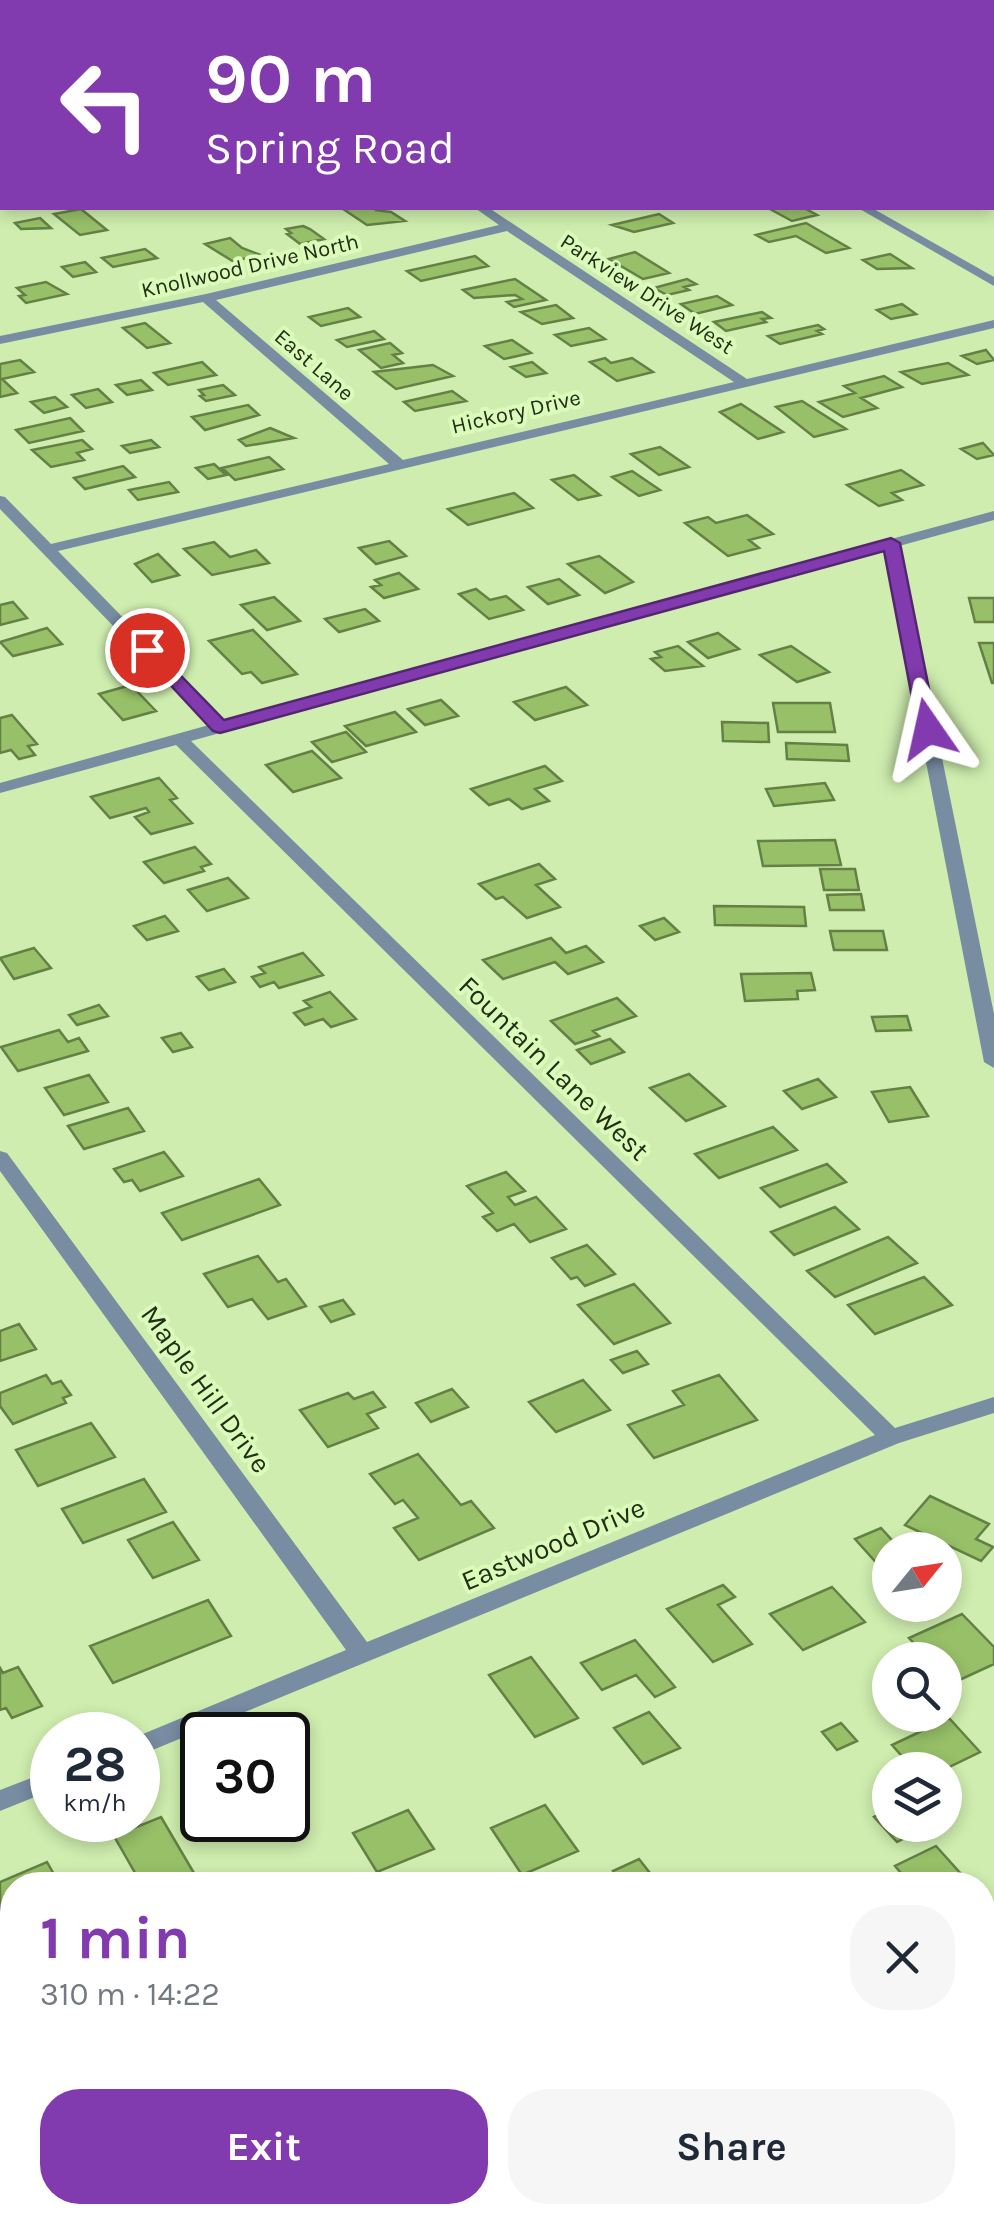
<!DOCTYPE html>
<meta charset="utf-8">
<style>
body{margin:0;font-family:Karla,sans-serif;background:#f6f6f7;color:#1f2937;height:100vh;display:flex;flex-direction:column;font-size:38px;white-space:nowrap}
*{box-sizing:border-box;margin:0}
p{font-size:32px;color:#747a83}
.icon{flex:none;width:55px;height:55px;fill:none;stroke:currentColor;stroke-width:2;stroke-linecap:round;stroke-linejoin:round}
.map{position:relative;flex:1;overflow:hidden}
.sheet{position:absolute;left:0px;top:1872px;width:995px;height:352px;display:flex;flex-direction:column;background:#fff;border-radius:40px 40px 0 0;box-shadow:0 5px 15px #0003}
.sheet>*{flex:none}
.top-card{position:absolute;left:0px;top:0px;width:995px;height:210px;box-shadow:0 5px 15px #0003;background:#823bae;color:#fff;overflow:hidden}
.needle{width:65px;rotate:60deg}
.fabs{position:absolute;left:872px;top:1532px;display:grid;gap:20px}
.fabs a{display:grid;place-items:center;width:90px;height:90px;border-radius:50%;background:#fff;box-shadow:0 5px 15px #0003;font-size:50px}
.speed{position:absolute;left:30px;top:1712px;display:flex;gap:20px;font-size:50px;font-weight:700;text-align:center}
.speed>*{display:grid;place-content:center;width:130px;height:130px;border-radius:50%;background:#fff;box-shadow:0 5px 15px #0003;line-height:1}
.speed small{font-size:25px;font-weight:400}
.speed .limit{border:5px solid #111;border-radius:15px;background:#fff;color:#111}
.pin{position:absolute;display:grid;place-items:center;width:85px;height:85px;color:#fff;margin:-42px;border:5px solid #fff;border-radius:50%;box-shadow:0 2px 10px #0007}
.me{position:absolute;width:110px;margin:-55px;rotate:349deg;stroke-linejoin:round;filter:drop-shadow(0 0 8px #0008)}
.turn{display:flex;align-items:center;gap:35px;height:210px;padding:0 40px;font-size:45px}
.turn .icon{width:130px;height:130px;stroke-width:2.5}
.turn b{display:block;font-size:70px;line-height:85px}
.round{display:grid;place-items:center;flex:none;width:105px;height:105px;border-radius:40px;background:#f6f6f7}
.headline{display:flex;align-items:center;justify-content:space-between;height:170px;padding:0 40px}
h1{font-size:60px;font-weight:700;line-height:75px;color:#823bae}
.action{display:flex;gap:20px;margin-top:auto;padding:20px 40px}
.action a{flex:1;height:115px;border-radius:40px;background:#823bae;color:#fff;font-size:40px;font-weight:700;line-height:115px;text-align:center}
.action a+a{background:#f6f6f7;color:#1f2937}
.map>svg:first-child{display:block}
</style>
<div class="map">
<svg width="994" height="2224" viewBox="0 0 994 2224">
<rect width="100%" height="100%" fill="#ceedae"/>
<path fill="#97c068" stroke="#648045" stroke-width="2.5" d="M393,208L375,210L391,212L405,221L367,225L343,209Z
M768,208H804L817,215L792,221Z
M81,209L107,230L80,235L54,214Z
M659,214L673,223L634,232L612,225Z
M40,218L51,228L21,229L15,223Z
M806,223L849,248L826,253L796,236L769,242L756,235Z
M303,226L310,229L324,239L300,244L287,234L291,233L286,229Z
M230,238L242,248L258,254L234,262L205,244Z
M145,249L157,258L113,267L102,258Z
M635,252L669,273L643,279L609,259Z
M890,254L912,268L877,269L863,260Z
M475,256L488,266L421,281L407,271Z
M85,262L96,272L73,277L62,267Z
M515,279L546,300L514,307L507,302L522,299L515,295L474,298L463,290Z
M687,279L696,284L684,287L689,290L667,295L654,288Z
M46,282L67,294L26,303L19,296L25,295L17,288Z
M717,296L732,305L695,314L681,304Z
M902,304L916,314L891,319L877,310Z
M556,305L573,318L542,324L521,312Z
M348,308L360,317L321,326L309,317Z
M762,312L771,318L762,319L766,322L726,331L714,322Z
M145,323L170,343L147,348L123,328Z
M818,325L824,329L817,331L822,334L780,344L768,336Z
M589,328L605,339L571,346L555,335Z
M374,331L384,339L347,347L337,340Z
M512,340L531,353L504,359L485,346Z
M390,343L402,353L393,355L403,363L381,368L359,350Z
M986,350L994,360L977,364L962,356Z
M605,358L611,363L632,358L653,372L617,381L590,362Z
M20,360L34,372L2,379L17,393L0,397V364Z
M202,362L216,375L168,385L154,373Z
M532,362L546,373L526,377L511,367Z
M948,363L968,375L922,384L901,372Z
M433,365L453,376L396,389L374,372Z
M884,376L902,387L861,398L877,408L843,417L819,402L855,393L844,386Z
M141,380L152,390L127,395L116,385Z
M223,385L235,395L206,401L200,396L204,395L199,390Z
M98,389L112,402L86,408L72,395Z
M452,391L466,401L415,411L404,402Z
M55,397L67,407L44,413L31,402Z
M802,401L846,429L814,437L776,407Z
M741,404L783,432L758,439L720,412Z
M248,405L259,415L205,430L192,417Z
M70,418L83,431L29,443L16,430Z
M270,428L294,438L246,446L239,440Z
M82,440L92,449L77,453L84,460L51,467L32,450Z
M151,440L159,447L130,453L122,446Z
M983,443L994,455L977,459L961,449Z
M660,447L689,467L659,475L631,454Z
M269,457L283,469L235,480L222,468Z
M214,464L226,475L208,479L196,468Z
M123,466L135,477L85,489L74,478Z
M901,470L923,485L892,493L902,500L879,506L847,485Z
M632,471L660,490L639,496L612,477Z
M574,475L600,495L578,500L552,480Z
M169,482L178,492L138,500L129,490Z
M514,493L533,508L468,525L448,509Z
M747,515L773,534L749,540L759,548L728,556L685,523L708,517L716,523Z
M389,541L406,556L376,564L359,548Z
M214,542L230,557L256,550L269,563L212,575L184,549Z
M158,554L179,575L152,582L135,564Z
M599,556L633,582L605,593L568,564Z
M399,573L418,589L384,598L371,587L381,585L375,580Z
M559,579L579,595L548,604L528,587Z
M476,589L490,600L506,596L523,610L489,619L459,594Z
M274,597L300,621L267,630L241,605Z
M969,598H994V622H975Z
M13,602L27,618L0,625V605Z
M365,609L379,621L339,632L325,619Z
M47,628L62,644L13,656L0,642Z
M253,630L297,674L262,683L251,672L242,674L209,641Z
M718,633L739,649L708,658L688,642Z
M979,643H994V683H992Z
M678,646L703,666L665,671L651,659L661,657L655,652Z
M791,646L829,672L797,682L760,655Z
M131,685L156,711L123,720L99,694Z
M566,687L587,705L535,720L514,702Z
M441,700L458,716L425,725L408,709Z
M773,703H830L835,732H778Z
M395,712L416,732L366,746L345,726Z
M12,715L37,744L28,746L35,755L19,759L11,750L0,753V718Z
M722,722L768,723L769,742L723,741Z
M346,732L366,752L332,762L312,742Z
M786,743L847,745L849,761L787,759Z
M312,751L341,778L293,792L266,765Z
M545,766L562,781L535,789L549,801L522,809L509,799L489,805L471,789Z
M159,778L177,798L170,800L192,823L151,834L135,817L149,812L146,808L110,818L91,797Z
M825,783L834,800L774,806L766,789Z
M835,840L841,865L763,866L758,841Z
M195,847L211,864L201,867L204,871L164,883L144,862Z
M539,864L555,879L536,885L560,907L527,918L503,897L496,899L479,884Z
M820,869H855L859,890H824Z
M228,878L248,898L207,911L188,890Z
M861,894L864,910H830L827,895Z
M714,906L804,907L806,926L715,925Z
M165,916L178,931L147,940L134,926Z
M664,918L679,932L655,940L640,926Z
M830,931H883L887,950H834Z
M551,938L566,953L586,946L603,962L568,974L555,962L503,979L483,960Z
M34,948L51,968L14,979L0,958Z
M303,953L323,975L279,988L274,982L260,987L252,977L265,973L259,967Z
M224,969L235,982L209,990L197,977Z
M811,973L815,990L797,991L798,999L745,1001L741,974Z
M330,992L356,1019L331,1027L323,1019L305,1025L294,1013L311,1007L304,1001Z
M617,998L636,1016L593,1031L599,1036L575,1044L551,1021Z
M99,1005L108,1016L77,1025L69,1015Z
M907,1016L911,1030L876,1031L872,1017Z
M59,1030L68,1042L79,1038L88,1051L18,1071L1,1047Z
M181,1033L192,1047L173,1052L162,1038Z
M610,1039L624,1052L591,1064L577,1050Z
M689,1074L725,1106L686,1121L650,1088Z
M89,1075L108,1102L64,1115L45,1088Z
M818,1079L836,1097L802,1109L784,1091Z
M910,1087L928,1116L889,1122L872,1092Z
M128,1108L144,1131L84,1149L68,1126Z
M773,1127L797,1150L719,1178L695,1154Z
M164,1152L183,1176L140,1191L132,1180L124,1182L114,1169Z
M827,1164L846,1182L780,1207L761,1188Z
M506,1172L525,1191L508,1197L515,1205L536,1197L566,1229L530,1242L514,1224L497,1231L483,1217L493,1213L467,1186Z
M259,1179L280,1205L182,1240L162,1213Z
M835,1207L859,1229L794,1255L771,1232Z
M888,1237L917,1263L835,1297L807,1271Z
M587,1245L615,1274L585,1286L577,1277L571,1279L552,1258Z
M258,1256L278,1282L286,1279L306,1306L268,1319L252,1299L228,1307L204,1274Z
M924,1277L952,1305L875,1334L848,1305Z
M634,1284L670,1323L614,1344L578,1305Z
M343,1300L354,1314L331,1322L320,1307Z
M19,1324L36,1349L0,1361V1331Z
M637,1351L648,1364L623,1373L611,1360Z
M46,1375L52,1384L61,1381L71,1395L63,1398L66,1403L13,1424L0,1406V1393Z
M719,1375L757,1420L654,1458L628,1425L684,1405L673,1391Z
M583,1380L610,1410L556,1432L529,1402Z
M452,1389L468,1407L431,1422L416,1403Z
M373,1392L385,1407L367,1414L378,1428L328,1447L300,1410L348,1393L354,1399Z
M91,1423L115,1457L38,1486L16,1450Z
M418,1454L461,1505L471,1501L494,1528L419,1560L394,1528L418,1518L403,1500L395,1504L370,1474Z
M144,1479L166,1512L83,1543L62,1509Z
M930,1496L989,1524L976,1539L993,1547L981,1561L905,1525Z
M173,1522L199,1560L153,1578L128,1540Z
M881,1528L901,1550H890V1566L882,1569L855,1539Z
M723,1585L735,1597L718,1605L752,1644L713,1662L667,1609Z
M832,1587L865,1622L803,1650L770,1614Z
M208,1600L231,1636L113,1683L90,1646Z
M962,1614L994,1647V1664L951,1684L945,1677V1660H929L909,1638Z
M635,1640L675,1687L655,1697L636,1675L602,1690L581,1663Z
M531,1657L578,1718L535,1737L489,1675Z
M18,1667L42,1706L12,1718L6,1708L0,1710V1668L3,1673Z
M649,1712L680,1748L643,1764L614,1728Z
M949,1718L980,1752L943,1770H914L892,1745Z
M841,1723L857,1741L837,1750L822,1732Z
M545,1805L578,1851L522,1875L491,1828Z
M890,1809V1825L924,1828L897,1842L874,1817Z
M408,1810L434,1849L377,1872L353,1833Z
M161,1817L201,1885H142L114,1836Z
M936,1846L971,1885H911L895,1866Z
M639,1859L657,1882L624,1885L613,1871Z
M47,1862L60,1885H12V1933L0,1938V1882Z
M982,2204L994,2224H920L911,2212H982Z
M124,2212L129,2222L144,2216L149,2224H97Z
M329,2212H405L382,2224H336Z"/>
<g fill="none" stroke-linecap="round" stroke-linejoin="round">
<path fill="#788ca2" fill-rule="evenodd" d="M0,44H2V50H0Z
M0,130L2,131V139H0Z
M2,196V204L0,205V197Z
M475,208H489L747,379L994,320V328L58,551L224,721L994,511V520L899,546L994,1014V1068L984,1062L885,550L191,741L895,1428L994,1397V1413L899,1443L138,1756V1736L346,1650L0,1171V1151L7,1153L367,1642L875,1435L176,745L0,793V783L209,725L0,509V496L5,497L51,544L389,464L203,302L0,344V336L206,294L499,225ZM507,231L734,382L403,460L216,300Z
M858,208H872L994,277V286Z
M52,1770V1790L0,1811V1790Z
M994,2032V2056L982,2060V2036Z
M646,2212H687L678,2224H637Z"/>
</g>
<path fill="#823bae" stroke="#542671" stroke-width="2.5" d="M891,538L900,543L937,729L928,734L918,729L884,551L220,733L213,731L138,650L153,647L224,720Z"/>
<g text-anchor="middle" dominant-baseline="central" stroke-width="8" stroke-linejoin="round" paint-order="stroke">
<g font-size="22" fill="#222e15" stroke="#dbfbbb">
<text transform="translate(250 266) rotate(-13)">Knollwood Drive North</text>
<text transform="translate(647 294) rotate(33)">Parkview Drive West</text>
<text transform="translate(314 365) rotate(41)">East Lane</text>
<text transform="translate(516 412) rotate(-13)">Hickory Drive</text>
</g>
<g font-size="28" fill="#222e15" stroke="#dbfbbb">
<text transform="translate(554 1068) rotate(44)">Fountain Lane West</text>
<text transform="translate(206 1389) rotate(54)">Maple Hill Drive</text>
<text transform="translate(553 1544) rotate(-23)">Eastwood Drive</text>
</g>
</g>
</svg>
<div class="fabs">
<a><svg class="needle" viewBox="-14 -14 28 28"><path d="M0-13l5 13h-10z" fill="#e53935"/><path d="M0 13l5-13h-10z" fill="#747a83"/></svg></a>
<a><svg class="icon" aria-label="search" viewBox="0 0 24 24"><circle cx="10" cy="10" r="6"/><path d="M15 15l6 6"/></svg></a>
<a><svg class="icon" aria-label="layers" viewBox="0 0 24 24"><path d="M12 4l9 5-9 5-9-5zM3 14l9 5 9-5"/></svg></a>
</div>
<div class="speed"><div>28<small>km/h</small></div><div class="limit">30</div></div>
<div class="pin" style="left:147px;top:650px;background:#d93025"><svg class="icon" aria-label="arrive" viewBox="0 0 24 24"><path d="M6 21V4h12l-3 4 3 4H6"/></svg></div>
<svg class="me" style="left:928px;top:729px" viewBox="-20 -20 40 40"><path d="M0-17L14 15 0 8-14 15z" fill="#823bae" stroke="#fff" stroke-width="4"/></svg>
<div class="top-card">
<div class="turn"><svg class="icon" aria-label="left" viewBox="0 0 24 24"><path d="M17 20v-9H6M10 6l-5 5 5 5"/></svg><div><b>90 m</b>Spring Road</div></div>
</div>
<section class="sheet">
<div class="headline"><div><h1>1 min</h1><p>310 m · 14:22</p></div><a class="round"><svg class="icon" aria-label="close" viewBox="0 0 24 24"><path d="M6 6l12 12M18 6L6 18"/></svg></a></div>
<div class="action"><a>Exit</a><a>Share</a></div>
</section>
</div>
